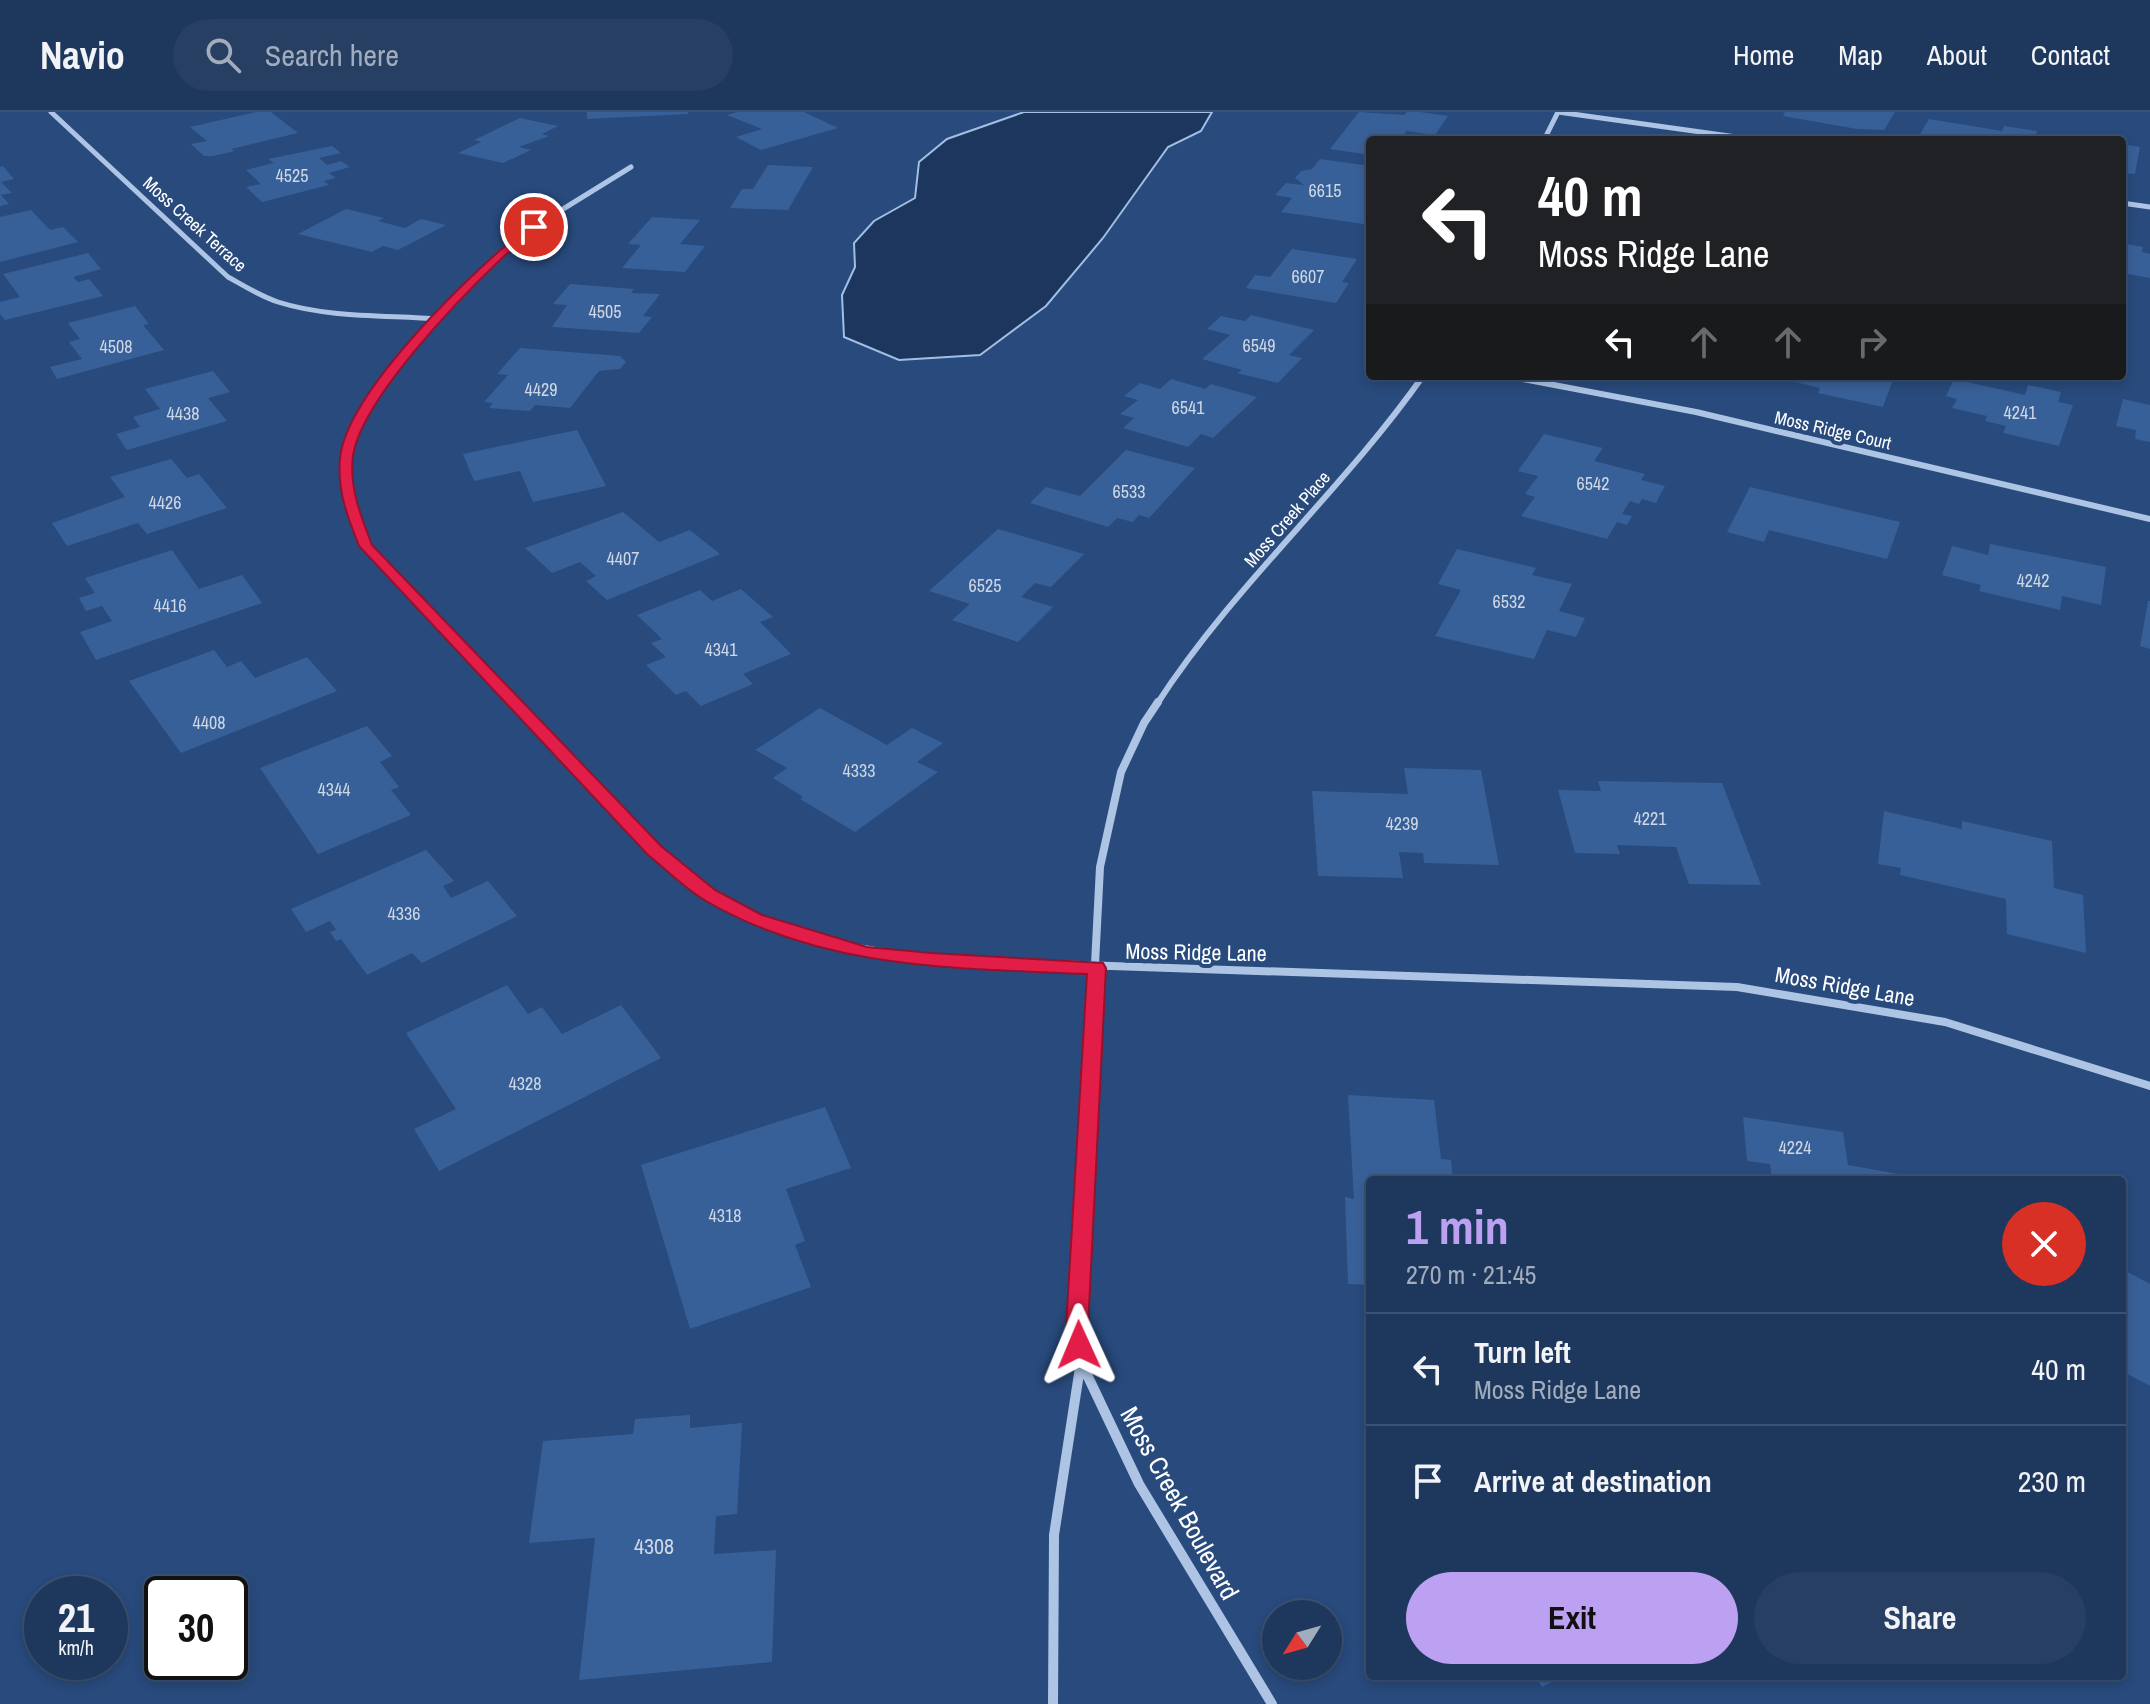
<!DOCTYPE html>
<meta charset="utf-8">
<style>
body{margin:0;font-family:"Archivo Narrow",sans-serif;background:#263f63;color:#f1f3f6;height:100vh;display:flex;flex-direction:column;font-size:30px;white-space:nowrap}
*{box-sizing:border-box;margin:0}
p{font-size:26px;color:#a1acbc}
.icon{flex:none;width:44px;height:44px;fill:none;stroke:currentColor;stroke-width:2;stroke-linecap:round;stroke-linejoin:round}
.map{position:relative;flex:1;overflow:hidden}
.panel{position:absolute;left:1366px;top:1064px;width:760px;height:504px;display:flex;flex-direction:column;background:#1e385d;border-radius:8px;box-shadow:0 4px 12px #0003,0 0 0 2px #3c5272}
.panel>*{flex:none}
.banner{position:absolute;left:1366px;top:24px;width:760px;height:244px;border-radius:8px;box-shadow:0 4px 12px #0003,0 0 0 2px #3c5272;background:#202124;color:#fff;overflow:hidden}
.needle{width:52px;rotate:233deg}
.fabs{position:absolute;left:1262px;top:1488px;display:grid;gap:16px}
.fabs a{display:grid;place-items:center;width:80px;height:80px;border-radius:50%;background:#1e385d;box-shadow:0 4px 12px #0003,0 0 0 2px #3c5272;font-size:40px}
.speed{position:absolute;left:24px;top:1464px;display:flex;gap:16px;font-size:40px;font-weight:700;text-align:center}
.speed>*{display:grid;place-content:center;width:104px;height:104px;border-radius:50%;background:#1e385d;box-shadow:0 4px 12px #0003,0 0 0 2px #3c5272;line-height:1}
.speed small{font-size:20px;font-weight:400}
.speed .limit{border:4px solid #111;border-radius:12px;background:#fff;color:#111}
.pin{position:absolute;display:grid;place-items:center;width:68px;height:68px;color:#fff;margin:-34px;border:4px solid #fff;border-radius:50%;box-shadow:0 2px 8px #0007}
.me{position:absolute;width:88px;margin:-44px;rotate:359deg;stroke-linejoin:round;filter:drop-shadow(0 0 6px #0008)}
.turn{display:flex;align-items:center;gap:28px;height:168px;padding:0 40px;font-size:36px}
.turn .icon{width:104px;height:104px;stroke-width:2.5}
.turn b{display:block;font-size:56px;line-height:68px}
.lanes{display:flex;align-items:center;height:76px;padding:0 40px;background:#0003;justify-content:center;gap:40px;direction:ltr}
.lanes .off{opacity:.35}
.round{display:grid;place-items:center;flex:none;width:84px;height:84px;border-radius:42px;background:#263f63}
.headline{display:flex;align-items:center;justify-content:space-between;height:136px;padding:0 40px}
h1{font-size:48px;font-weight:800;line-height:60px;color:#bca0f2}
.cta{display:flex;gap:16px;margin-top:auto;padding:16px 40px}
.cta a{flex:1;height:92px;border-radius:48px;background:#bca0f2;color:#111;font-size:32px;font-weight:800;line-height:92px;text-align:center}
.cta a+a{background:#263f63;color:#f1f3f6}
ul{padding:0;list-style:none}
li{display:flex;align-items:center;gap:24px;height:112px;padding:0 40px;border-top:2px solid #3c5272}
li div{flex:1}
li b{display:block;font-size:30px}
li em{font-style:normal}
header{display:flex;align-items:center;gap:48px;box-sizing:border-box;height:112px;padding:0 40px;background:#1e385d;border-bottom:2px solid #3c5272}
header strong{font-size:38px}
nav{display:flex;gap:44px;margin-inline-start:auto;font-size:28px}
.search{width:560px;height:72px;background:#263f63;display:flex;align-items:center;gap:20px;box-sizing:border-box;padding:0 28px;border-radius:44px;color:#a1acbc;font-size:30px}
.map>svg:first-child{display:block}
</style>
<header>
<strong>Navio</strong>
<div class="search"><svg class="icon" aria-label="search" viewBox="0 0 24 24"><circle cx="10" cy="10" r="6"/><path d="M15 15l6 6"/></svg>Search here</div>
<nav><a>Home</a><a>Map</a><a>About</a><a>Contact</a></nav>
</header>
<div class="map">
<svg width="2150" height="1592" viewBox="0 0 2150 1592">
<rect width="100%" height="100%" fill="#284a7c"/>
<path fill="#1c365d" stroke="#a1bfe4" stroke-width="2" d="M1024,0H1212L1201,19L1168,35L1103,126L1046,194L980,243L899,248L844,225L842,183L855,155L854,131L874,109L915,86L919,50L947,27Z"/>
<path fill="#386098" d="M256,0H271L298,21L231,37L235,39L213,44H204L191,32L207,29L190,15Z
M587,0H688V2L587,7Z
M737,0H804L838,16L761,38L736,25L762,17L727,3Z
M1359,0L1404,3L1407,0H1420L1448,4L1435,23L1406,19L1403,28H1370V43L1330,37Z
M1785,0H1895L1884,18L1857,17L1783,4Z
M520,6L558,14L542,22L549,24L519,35L531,38L503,51L458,41L481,30L474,28Z
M1929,7L2002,19L2004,14L2037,19L2034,28H1930L1924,27L1926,23L1920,22Z
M2122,32L2140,35L2135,62L2122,61Z
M332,34L341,41L319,46L327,53L341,49L350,55L329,61L336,66L324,69L329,73L262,90L246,75L261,72L246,58L274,51L268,47Z
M1320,47L1370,54V113L1281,100L1292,86L1275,83L1286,71L1304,73L1295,66L1301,59L1312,57Z
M768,53L813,55L788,98L730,96L742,77H753Z
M3,54L14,67L1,70L12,81L1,83L9,92L0,94V55Z
M346,97L384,106L378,109L405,116L421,107L446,113L398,138L383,134L372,140L298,122Z
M31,98L50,118L63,115L78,130L0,150V105Z
M652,105L700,108L680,132L705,134L685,160L622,156L641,133L628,132Z
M2122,131L2143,135L2142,140L2150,142V166L2122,161Z
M1292,137L1357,147L1342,170L1349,171L1336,191L1246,176L1255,163L1270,165Z
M88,141L101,157L73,165L78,170L89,167L103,184L5,208L0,202V190L20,185L3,162Z
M570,172L634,177L631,181L660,182L643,204L652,205L639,221L552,215L567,193L553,192Z
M135,194L149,212L143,213L164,238L57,267L50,255L82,247L69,230L80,227L68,211Z
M1251,203L1314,218L1289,243L1302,246L1278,271L1237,261L1242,258L1202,247L1230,223L1207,217L1221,204L1245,209Z
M520,236L620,244L626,250L620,257L599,259L570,296L535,293L530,299L489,296L493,291L484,290L508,263L497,262Z
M213,259L230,280L208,286L227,309L127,338L116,322L140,315L133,305L160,297L145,277Z
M1770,264H1872L1892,270L1883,295L1818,281L1820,276Z
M1171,267L1205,277L1211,272L1257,285L1213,326L1201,322L1188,335L1123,316L1134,306L1120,302L1138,288L1124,284L1140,271L1160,277Z
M1954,267L2025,283L2028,273L2061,280L2058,290L2073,293L2059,334L2003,321L2006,314L1985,309L1987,304L1952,296L1957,287L1946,284Z
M2123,287L2150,293V330L2135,327L2136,318L2116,314Z
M577,318L606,374L533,390L520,359L474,369L463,342Z
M1544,322L1603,336L1594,349L1645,362L1641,368L1665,374L1656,391L1642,387L1639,392L1630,389L1622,402L1632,404L1627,413L1617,410L1607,427L1521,404L1535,385L1525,382L1538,364L1518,359Z
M1126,338L1195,356L1149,406L1139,403L1133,410L1117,406L1108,415L1030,391L1046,375L1080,384Z
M171,347L187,366L199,362L227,396L147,422L138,411L67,434L52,411L125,385L110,365Z
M1750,375L1900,410L1887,447L1769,418L1764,430L1727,420Z
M623,400L659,430L690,418L720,442L607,488L586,469L596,464L580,450L552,461L525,436Z
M998,417L1084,442L1051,475L1035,471L1021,485L1053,495L1018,530L952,508L970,492L929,479Z
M1990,432L2106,455L2101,493L2062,484L2060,498L1979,479L1981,473L1942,463L1952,434L1988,443Z
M1457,437L1536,456L1532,463L1572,472L1559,499L1585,506L1576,525L1547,518L1534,547L1435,524L1461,478L1438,472Z
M172,438L199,477L242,463L262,491L96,548L80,520L112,509L102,494L86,499L79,486L95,481L85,466Z
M741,477L773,505L760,510L791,542L743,562L753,572L701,594L686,579L676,583L646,553L666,545L651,531L662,527L637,503L700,478L712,489Z
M2148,489H2150V537L2140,534Z
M214,538L227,555L241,549L255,566L307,545L337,579L181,641L129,569Z
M820,596L887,633L912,616L943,631L917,650L938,660L855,720L800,687L803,685L773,666L787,656L755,638Z
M367,614L392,644L380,650L399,675L391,678L411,703L318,742L260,656Z
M1404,656L1481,658L1499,753L1424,751L1423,741L1399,740L1403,766L1318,764L1312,679L1408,682Z
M1598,669L1722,671L1761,773L1689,772L1676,735L1617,733L1620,742L1575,741L1558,678L1601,679Z
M1884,699L1962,717V709L2052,729L2054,776L2083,783L2086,841L2007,822L2006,787L1900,763L1901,756L1878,752Z
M426,738L454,769L443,774L451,786L488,769L517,804L422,851L412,841L367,863L341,827L336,829L330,820L336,818L330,809L306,820L291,797Z
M507,873L528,902L542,895L562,922L621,893L661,946L439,1059L414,1017L456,997L406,921Z
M1348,983L1434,988L1441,1047L1451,1048L1453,1068H1370V1173L1348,1172L1345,1085L1354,1087Z
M825,995L851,1056L786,1077L805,1129L795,1133L811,1175L690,1217L641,1053Z
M1743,1005L1843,1020L1848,1053L1933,1068H1772L1770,1052L1747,1049Z
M2122,1157L2150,1172V1274L2122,1259Z
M690,1303V1316L742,1311L737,1402L716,1404L714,1442L776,1438L772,1550L579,1568L595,1426L529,1431L543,1329L633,1322L635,1307Z
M1535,1564H1564L1542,1575Z"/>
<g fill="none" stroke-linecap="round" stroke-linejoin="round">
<path stroke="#adc4e4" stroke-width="5" d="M51,0L228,165C244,174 260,184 278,190C328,206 387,203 439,207
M1558,0L1758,28
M1544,28L1558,0
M2122,91L2150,95
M393,257L499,143L534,115L631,55"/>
<path stroke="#adc4e4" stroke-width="6" d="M395,255L361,301L347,344L348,389L366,434L514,592
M1507,264L1696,300L2150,407
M1157,592C1234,473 1342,379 1423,264"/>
<path stroke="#adc4e4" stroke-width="8" d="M512,590L659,743L711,784L790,820L845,834L931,848L1737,875L1945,910L2150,974
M1086,1027L1100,755L1121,660L1144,611L1158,590"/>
<path stroke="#adc4e4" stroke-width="10" d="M1081,1250L1139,1372L1272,1592
M1053,1592L1054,1423L1081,1249L1077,1216L1087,1025"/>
</g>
<path fill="#e11d48" stroke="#92132f" stroke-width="2" d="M530,113L540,115C528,127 514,135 502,146C459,187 361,288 353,344C349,376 361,404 372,433L661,734L715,778L762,803L867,835L931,841L1103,851L1106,856L1088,1216L1091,1233L1087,1240L1079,1243L1071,1240L1066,1216L1087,862C954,856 825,858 706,789C685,777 667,758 648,743L359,434C347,404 337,378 340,346C347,278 477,155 530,113Z"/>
<g text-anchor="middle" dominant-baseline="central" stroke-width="8" stroke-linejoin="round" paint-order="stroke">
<g font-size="18" fill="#cdd7e5">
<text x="292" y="63">4525</text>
<text x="1325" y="78">6615</text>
<text x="1308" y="164">6607</text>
<text x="605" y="199">4505</text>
<text x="1259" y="233">6549</text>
<text x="116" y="234">4508</text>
<text x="541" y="277">4429</text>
<text x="1188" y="295">6541</text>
<text x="2020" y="300">4241</text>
<text x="183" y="301">4438</text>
<text x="1593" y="371">6542</text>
<text x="1129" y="379">6533</text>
<text x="165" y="390">4426</text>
<text x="623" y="446">4407</text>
<text x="2033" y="468">4242</text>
<text x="985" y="473">6525</text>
<text x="1509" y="489">6532</text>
<text x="170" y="493">4416</text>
<text x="721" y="537">4341</text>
<text x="209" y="610">4408</text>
<text x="859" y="658">4333</text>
<text x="334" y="677">4344</text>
<text x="1650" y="706">4221</text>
<text x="1402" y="711">4239</text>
<text x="404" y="801">4336</text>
<text x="525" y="971">4328</text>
<text x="1795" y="1035">4224</text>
<text x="725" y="1103">4318</text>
</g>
<g font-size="18" fill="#fff" stroke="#284a7c">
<text transform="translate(195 112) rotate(42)">Moss Creek Terrace</text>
<text transform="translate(1833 318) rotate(13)">Moss Ridge Court</text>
<text transform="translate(1287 407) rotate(-49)">Moss Creek Place</text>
</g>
<g font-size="22" fill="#fff" stroke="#284a7c">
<text transform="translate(1196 840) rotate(1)">Moss Ridge Lane</text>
<text transform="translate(1845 874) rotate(10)">Moss Ridge Lane</text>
</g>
<g font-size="22" fill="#cdd7e5">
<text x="654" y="1434">4308</text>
</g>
<g font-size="26" fill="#fff" stroke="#284a7c">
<text transform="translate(1180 1391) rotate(61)">Moss Creek Boulevard</text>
</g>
</g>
</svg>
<div class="fabs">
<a><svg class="needle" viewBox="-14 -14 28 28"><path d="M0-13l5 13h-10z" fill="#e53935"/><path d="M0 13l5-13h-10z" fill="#a1acbc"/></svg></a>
</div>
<div class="speed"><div>21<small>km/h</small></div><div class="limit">30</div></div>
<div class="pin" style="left:534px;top:115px;background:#d93025"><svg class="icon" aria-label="arrive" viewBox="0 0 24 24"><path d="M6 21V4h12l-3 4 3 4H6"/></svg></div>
<svg class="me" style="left:1079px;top:1233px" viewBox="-20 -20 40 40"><path d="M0-17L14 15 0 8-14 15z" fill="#e11d48" stroke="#fff" stroke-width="4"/></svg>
<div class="banner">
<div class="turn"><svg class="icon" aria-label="left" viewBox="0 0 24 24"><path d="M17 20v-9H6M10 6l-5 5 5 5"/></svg><div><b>40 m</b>Moss Ridge Lane</div></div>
<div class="lanes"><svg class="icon" aria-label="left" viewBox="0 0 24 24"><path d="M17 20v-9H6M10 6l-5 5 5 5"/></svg><svg class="icon off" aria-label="ahead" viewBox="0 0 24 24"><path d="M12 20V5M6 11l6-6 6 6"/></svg><svg class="icon off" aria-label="ahead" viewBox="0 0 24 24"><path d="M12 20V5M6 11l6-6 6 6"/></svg><svg class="icon off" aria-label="right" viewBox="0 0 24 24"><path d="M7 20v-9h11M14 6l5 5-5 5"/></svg></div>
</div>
<section class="panel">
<div class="headline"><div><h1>1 min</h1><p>270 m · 21:45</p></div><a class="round" style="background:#d93025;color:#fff"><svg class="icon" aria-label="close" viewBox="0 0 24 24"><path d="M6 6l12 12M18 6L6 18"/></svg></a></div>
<ul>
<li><svg class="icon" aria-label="left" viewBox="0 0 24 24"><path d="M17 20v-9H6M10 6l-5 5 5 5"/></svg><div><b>Turn left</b><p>Moss Ridge Lane</p></div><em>40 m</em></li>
<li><svg class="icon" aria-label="arrive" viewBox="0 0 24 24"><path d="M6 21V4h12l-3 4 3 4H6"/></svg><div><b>Arrive at destination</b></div><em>230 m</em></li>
</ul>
<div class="cta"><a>Exit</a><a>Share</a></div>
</section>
</div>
